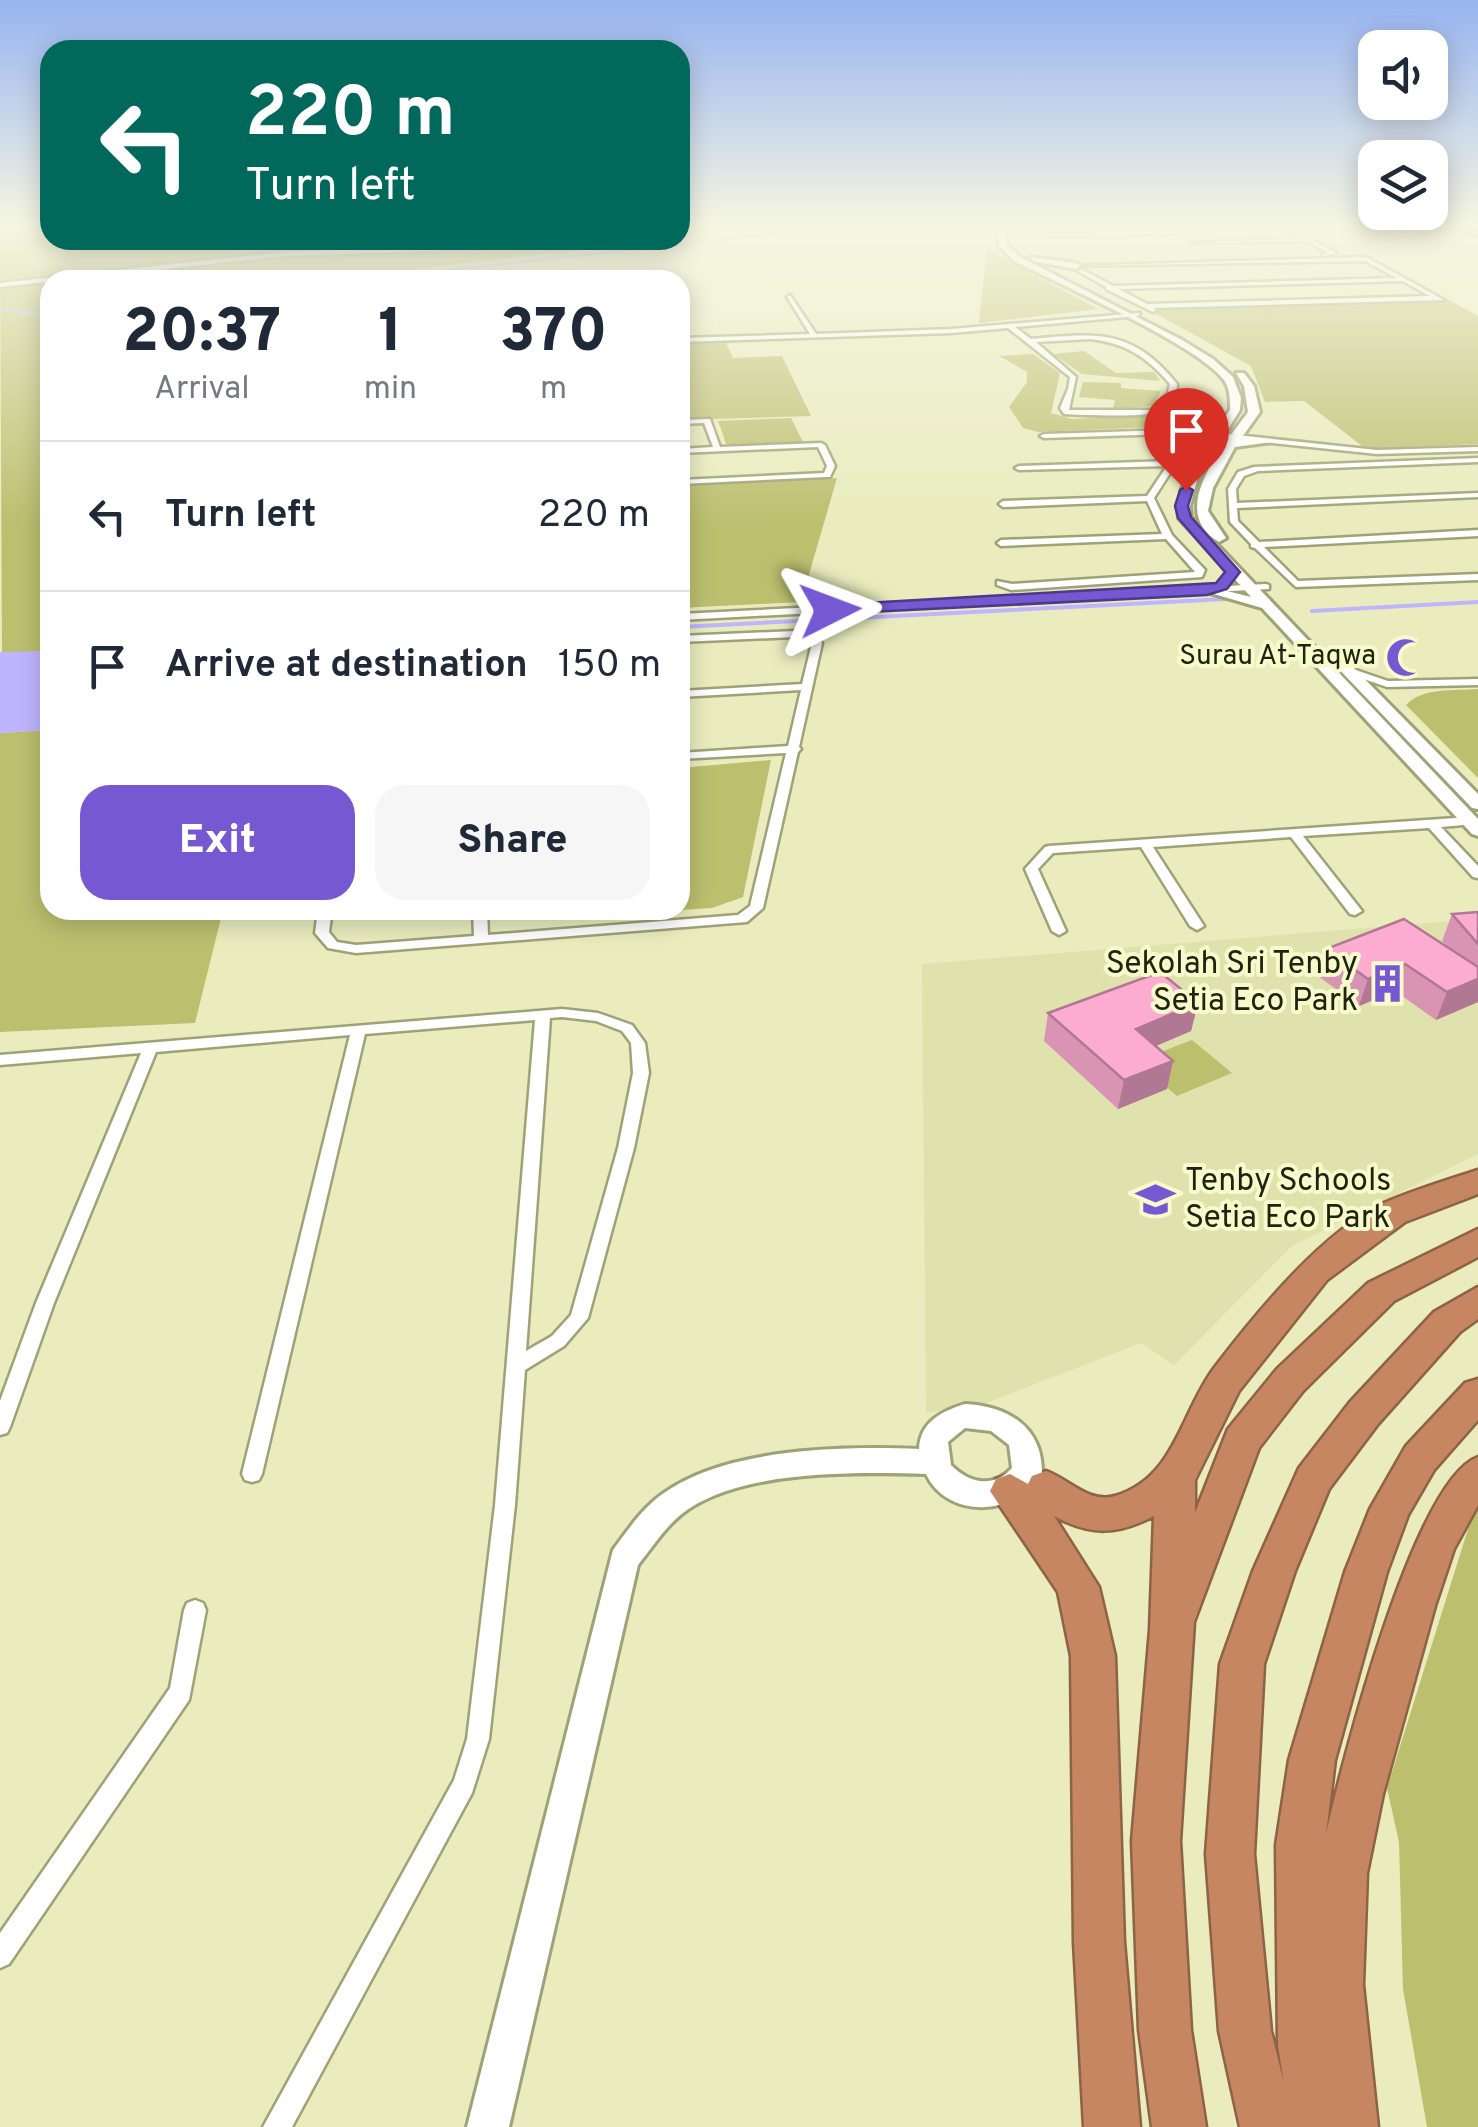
<!DOCTYPE html>
<style>
body{margin:0;font-family:Overpass,sans-serif;background:#f6f6f7;color:#1f2937;height:100vh;display:flex;flex-direction:column;font-size:38px;white-space:nowrap}
*{box-sizing:border-box;margin:0}
p{font-size:32px;color:#747a83}
.icon{flex:none;width:55px;height:55px;fill:none;stroke:currentColor;stroke-width:2;stroke-linecap:round;stroke-linejoin:round}
.map{position:relative;flex:1;overflow:hidden}
.details{position:absolute;left:40px;top:270px;width:650px;height:650px;display:flex;flex-direction:column;background:#fff;border-radius:30px;box-shadow:0 5px 25px #0003}
.details>*{flex:none}
.top-card{position:absolute;left:40px;top:40px;width:650px;height:210px;border-radius:30px;box-shadow:0 5px 25px #0003;background:#00695c;color:#fff;overflow:hidden}
.buttons{position:absolute;left:1358px;top:30px;display:grid;gap:20px}
.buttons a{display:grid;place-items:center;width:90px;height:90px;border-radius:20px;background:#fff;box-shadow:0 5px 25px #0003;font-size:50px}
.pin{position:absolute;display:grid;place-items:center;width:85px;height:85px;color:#fff;margin:-102px -42px;border-radius:50% 50% 50% 0;rotate:-45deg;box-shadow:0 0 10px #0007}
.pin .icon{rotate:45deg}
.me{position:absolute;width:110px;margin:-55px;rotate:87deg;stroke-linejoin:round;filter:drop-shadow(0 0 8px #0008)}
.turn{display:flex;align-items:center;gap:35px;height:210px;padding:0 40px;font-size:45px}
.turn .icon{width:130px;height:130px;stroke-width:2.5}
.turn b{display:block;font-size:70px;line-height:85px}
.eta{display:flex;justify-content:space-evenly;align-items:center;height:170px;text-align:center}
.eta b{font-size:60px;font-weight:800;line-height:70px}
.action{display:flex;gap:20px;margin-top:auto;padding:20px 40px}
.action a{flex:1;height:115px;border-radius:30px;background:#7558d2;color:#fff;font-size:40px;font-weight:800;line-height:115px;text-align:center}
.action a+a{background:#f6f6f7;color:#1f2937}
ul{padding:0;list-style:none}
li{display:flex;align-items:center;gap:30px;height:150px;padding:0 40px;border-top:2px solid #e0e1e3}
li div{flex:1}
li b{display:block;font-size:38px}
li em{font-style:normal}
.map>svg:first-child{display:block}
</style>
<div class="map">
<svg width="1478" height="2127" viewBox="0 0 1478 2127">
<rect width="100%" height="100%" fill="#eaecbe"/>
<path fill="#dfe2ac" d="M1478,919V1154L1292,1246L1174,1365L1141,1343L984,1404L926,1413L922,964Z"/>
<path fill="#bcbf6e" d="M0,228H50V240H667L381,273L379,280H50V651L2,653Z
M987,249L1098,309L979,323Z
M1447,299L1478,316V444L1366,449L1304,401L1265,402L1251,366L1149,310Z
M726,343L733,358L782,356L811,416L680,420V344Z
M1084,351L1116,373L1154,372L1160,381L1082,374L1053,354Z
M1033,354L1060,373L1051,413L1072,419L1166,414L1206,419L1202,425L1038,432L1023,428L1009,407L1027,382V372L999,356Z
M1083,382L1121,383V388L1161,391L1153,406L1113,410L1115,400L1079,397Z
M791,418L803,442L727,446L718,421Z
M837,478L801,602L680,608V485Z
M1478,689V778L1406,705C1422,687 1455,691 1478,689Z
M50,730V910H223L195,1023L0,1032V733Z
M771,760L743,897L712,908L664,911L680,910V768Z
M1192,1040L1232,1073L1177,1096L1137,1061Z
M1478,1497V2127H1427L1403,1989L1399,1842L1387,1788Z"/>
<path fill="#bfb5ff" d="M50,651V730L0,733V652Z"/>
<g fill="none" stroke-linecap="round" stroke-linejoin="round">
<path stroke="#bfb5ff" stroke-width="2.5" d="M362,280L823,228
M0,309L50,317"/>
<path stroke="#bfb5ff" stroke-width="4" d="M1312,611L1478,602
M680,627L1226,599"/>
<defs>
<path id="street" d="M1286,228H1292L1336,253L1323,256V254L1328,253L1308,241L1190,243L1304,238Z
M1178,231L1176,234L1046,236L1049,234Z
M504,240H513L482,249L284,256L0,287V283L284,252L482,245Z
M1366,257L1444,300L1153,308L1156,310L1153,312L1106,289V287L1078,271L1083,270L1113,286L1397,278L1365,261L1073,266ZM1403,281L1430,296L1147,304L1119,289Z
M790,295L816,334L951,329L1140,313L1138,316L1015,327L1031,339C1097,333 1132,328 1177,384C1177,396 1174,406 1162,411C1148,418 1083,415 1064,414L1060,408L1068,389L1070,377L1008,328L951,333L680,342V338L810,334L787,297ZM1090,339C1126,343 1147,357 1170,384L1166,401L1153,410H1069L1076,377L1036,342Z
M710,419L720,447L821,443L825,445L835,466L830,477H827L680,484V480L824,473L827,466L818,447L680,453V449L713,447L704,423L680,424V420Z
M1170,430L1192,439L1154,498L1172,535L1205,570L1202,577L1011,590L997,585V581L1012,584L1195,572L1166,539L1001,546L997,543L1001,540L1162,534L1147,501L1003,507L999,504L1003,501L1147,496L1167,466L1019,470L1015,468L1019,466L1170,461L1184,440L1169,434L1044,438L1040,436L1044,434Z
M1217,433L1377,450L1478,447V451L1377,454L1214,437Z
M1478,458V462L1258,471L1244,476L1236,489L1237,503L1478,493V497L1237,508L1238,521L1259,542L1478,530V536L1264,547L1298,581L1478,574V580L1296,587L1255,548L1251,547V544L1230,522L1228,489L1238,472L1254,467Z
M1266,584L1269,585V589L680,620V614Z
M795,631L815,634L822,643L799,747L801,749L798,752L763,908L747,922L356,953L328,948L315,933L318,910H332L329,932L337,942L356,945L474,936L473,910H487L488,935L738,915L750,906L786,753L680,759V753L788,746L801,690L680,697V691L802,684L812,643L808,639L795,637L680,642V636Z
M1347,667L1388,681L1478,679V685L1387,687L1343,672V668Z
M1470,817L1476,821L1474,824L1441,827L1478,866V878L1473,877L1429,828L1303,836L1362,911L1355,915L1350,914L1291,837L1153,847L1204,926L1197,930L1190,926L1141,847L1053,853L1038,869L1066,931L1059,935L1052,931L1025,869L1045,847L1049,846Z
M562,1009L598,1013L632,1025L645,1043L649,1073L634,1148L588,1318L564,1346L525,1370L515,1505L489,1739L472,1793L292,2127H263L454,1780L467,1739L495,1505L535,1020L365,1034L262,1474L259,1480L252,1482L245,1480L242,1474L350,1035L156,1052L54,1303L10,1427L7,1433L0,1435V1401L36,1303L141,1053L0,1065V1055ZM562,1017L596,1021L622,1031L631,1043L633,1073L618,1148L571,1315L552,1336L526,1351L550,1018Z
M195,1600L203,1603L206,1610L189,1700L9,1964L0,1968V1933L170,1688L184,1610L187,1603Z"/>
<path id="secondary" d="M998,228H1006L1007,245L1020,257L1182,340L1213,359L1233,377L1241,398L1240,410L1198,477L1190,506L1191,517L1478,819V836L1472,834L1262,608L1200,590L1207,586L1251,597L1179,518C1175,478 1207,441 1230,410C1230,399 1230,389 1224,380C1198,345 1059,284 1014,261L999,246Z
M1030,257L1076,263L1080,266L1076,269L1033,261Z
M1236,373H1244L1254,386L1260,412L1240,440L1266,439L1272,442L1235,447L1213,488L1208,511L1226,538L1219,542C1165,511 1225,444 1248,412L1244,386Z
M1334,658H1344L1478,794V809L1472,808L1334,664Z
M965,1404C1007,1406 1042,1426 1042,1472C1020,1516 948,1521 926,1474C857,1472 749,1470 690,1508C668,1522 654,1545 638,1565L509,2127H467L613,1550C628,1530 643,1507 664,1493C727,1448 844,1446 919,1449C920,1422 942,1411 965,1404ZM965,1428L991,1431L1009,1445L1012,1468C993,1488 970,1484 951,1465L948,1442Z"/>
<path id="highway" d="M1461,228L1478,229V236L1462,230Z
M1478,1170V1194L1405,1222L1327,1280L1239,1391L1195,1480V1513L1228,1429L1277,1369L1368,1283L1478,1229V1257L1394,1301L1303,1391L1259,1448L1194,1622L1180,1841L1191,2030L1206,2127H1152L1139,2030L1132,1841L1150,1630L1154,1516C1117,1535 1091,1536 1054,1516L1099,1587L1115,1656L1124,1942L1140,2127H1084L1074,1942L1071,1656L1058,1592L990,1491L996,1479L1010,1474L1028,1484L1032,1476L1046,1471C1069,1479 1089,1504 1115,1496C1176,1478 1181,1411 1215,1367C1256,1313 1322,1232 1384,1203C1414,1190 1447,1180 1478,1170Z
M1478,1287V1319L1460,1332L1378,1424L1329,1489L1295,1571L1264,1664L1254,1854L1271,2031L1284,2083L1278,2046L1276,1845L1289,1760L1345,1572L1370,1509L1406,1446L1465,1383L1478,1379V1420L1434,1470L1408,1515L1387,1572L1335,1760L1326,1834C1342,1763 1414,1480 1478,1457V1505L1454,1549L1435,1606L1383,1794L1367,1873L1363,1985L1378,2127H1240L1219,2031L1206,1854L1220,1664L1253,1571L1299,1468L1350,1402L1434,1312Z"/>
</defs>
<use href="#street" stroke="#9fa276" stroke-width="5"/>
<use href="#secondary" stroke="#9fa276" stroke-width="6"/>
<use href="#highway" stroke="#8d6346" stroke-width="5"/>
<use href="#street" fill="#fff" fill-rule="evenodd"/>
<use href="#secondary" fill="#fff" fill-rule="evenodd"/>
<use href="#highway" fill="#c68662" fill-rule="evenodd"/>
</g>
<path fill="#d994b4" d="M1478,912V1002L1436,1020L1395,991L1359,1006L1318,976L1326,949L1449,948L1442,941L1452,914Z
M1198,1003L1191,1031L1156,1046L1167,1089L1118,1109L1044,1041L1048,1013Z"/>
<path fill="#b07892" d="M1405,964L1395,991L1359,1006L1368,979Z
M1478,979V1002L1436,1020L1447,992Z
M1198,1003L1191,1031L1130,1057L1136,1029Z
M1173,1061L1167,1089L1118,1109L1124,1080Z"/>
<path fill="#fcacd1" stroke="#b07892" stroke-width="2.5" d="M1478,912V944L1452,914Z
M1404,919L1478,967V979L1447,992L1405,964L1368,979L1326,949Z
M1160,972L1198,1003L1136,1029L1173,1061L1124,1080L1048,1013Z"/>
<linearGradient id="sky" x2="0" y2="1"><stop stop-color="#97b4f1"/><stop offset="0.43" stop-color="#f6f6e2"/><stop offset="1" stop-color="#f6f6e2" stop-opacity="0"/></linearGradient>
<rect width="1478" height="525" fill="url(#sky)"/>
<path fill="#7558d2" stroke="#4c3988" stroke-width="2.5" d="M1186,486L1193,490L1188,506L1191,517L1240,572L1227,589L1207,595L830,614L822,610L830,605L1216,583L1225,572L1178,518L1175,506L1180,490Z"/>
<defs>
<symbol id="mosque-bare" viewBox="-9 -9 18 18"><path d="M3.5-4.9A6 6 0 1 0 3.5 4.9A5 5 0 1 1 3.5-4.9Z" fill="#7558d2" stroke="#f7facb" stroke-width="2.5" paint-order="stroke"/></symbol>
<symbol id="building-bare" viewBox="-9 -9 18 18"><path d="M-4-6H4V6H1V3H-1V6H-4ZM-2.5-4.3h1.7v1.8h-1.7ZM.8-4.3h1.7v1.8H.8ZM-2.5-1h1.7V.8h-1.7ZM.8-1h1.7V.8H.8Z" fill="#7558d2" stroke="#f7facb" stroke-width="2.5" paint-order="stroke"/></symbol>
<symbol id="school-bare" viewBox="-9 -9 18 18"><path d="M0-5L7-2L0 1L-7-2ZM-4 1L0 2.5L4 1V4Q0 6-4 4Z" fill="#7558d2" stroke="#f7facb" stroke-width="2.5" paint-order="stroke"/></symbol>
</defs>
<g fill-rule="evenodd">
<use href="#mosque-bare" x="1378" y="630" width="55" height="55"/>
<use href="#building-bare" x="1360" y="956" width="55" height="55"/>
<use href="#school-bare" x="1128" y="1172" width="55" height="55"/>
</g>
<g text-anchor="middle" dominant-baseline="central" stroke-width="8" stroke-linejoin="round" paint-order="stroke">
<g font-size="28" fill="#221" stroke="#f7facb" text-anchor="end">
<text x="1376" y="657">Surau At-Taqwa</text>
</g>
<g font-size="32" fill="#221" stroke="#f7facb" text-anchor="end">
<text x="1358" y="965">Sekolah Sri Tenby<tspan x="1358" dy="37">Setia Eco Park</tspan></text>
<text x="1185" y="1182" text-anchor="start">Tenby Schools<tspan x="1185" dy="37">Setia Eco Park</tspan></text>
</g>
</g>
</svg>
<div class="buttons">
<a><svg class="icon" aria-label="sound" viewBox="0 0 24 24"><path d="M4 9h4l5-4v14l-5-4H4zM17 9q2 3 0 6"/></svg></a>
<a><svg class="icon" aria-label="layers" viewBox="0 0 24 24"><path d="M12 4l9 5-9 5-9-5zM3 14l9 5 9-5"/></svg></a>
</div>
<div class="pin" style="left:1186px;top:490px;background:#d93025"><svg class="icon" aria-label="arrive" viewBox="0 0 24 24"><path d="M6 21V4h12l-3 4 3 4H6"/></svg></div>
<svg class="me" style="left:830px;top:610px" viewBox="-20 -20 40 40"><path d="M0-17L14 15 0 8-14 15z" fill="#7558d2" stroke="#fff" stroke-width="4"/></svg>
<div class="top-card">
<div class="turn"><svg class="icon" aria-label="left" viewBox="0 0 24 24"><path d="M17 20v-9H6M10 6l-5 5 5 5"/></svg><div><b>220 m</b>Turn left</div></div>
</div>
<section class="details">
<div class="eta">
<div><b>20:37</b><p>Arrival</p></div>
<div><b>1</b><p>min</p></div>
<div><b>370</b><p>m</p></div>
</div>
<ul>
<li><svg class="icon" aria-label="left" viewBox="0 0 24 24"><path d="M17 20v-9H6M10 6l-5 5 5 5"/></svg><div><b>Turn left</b></div><em>220 m</em></li>
<li><svg class="icon" aria-label="arrive" viewBox="0 0 24 24"><path d="M6 21V4h12l-3 4 3 4H6"/></svg><div><b>Arrive at destination</b></div><em>150 m</em></li>
</ul>
<div class="action"><a>Exit</a><a>Share</a></div>
</section>
</div>
